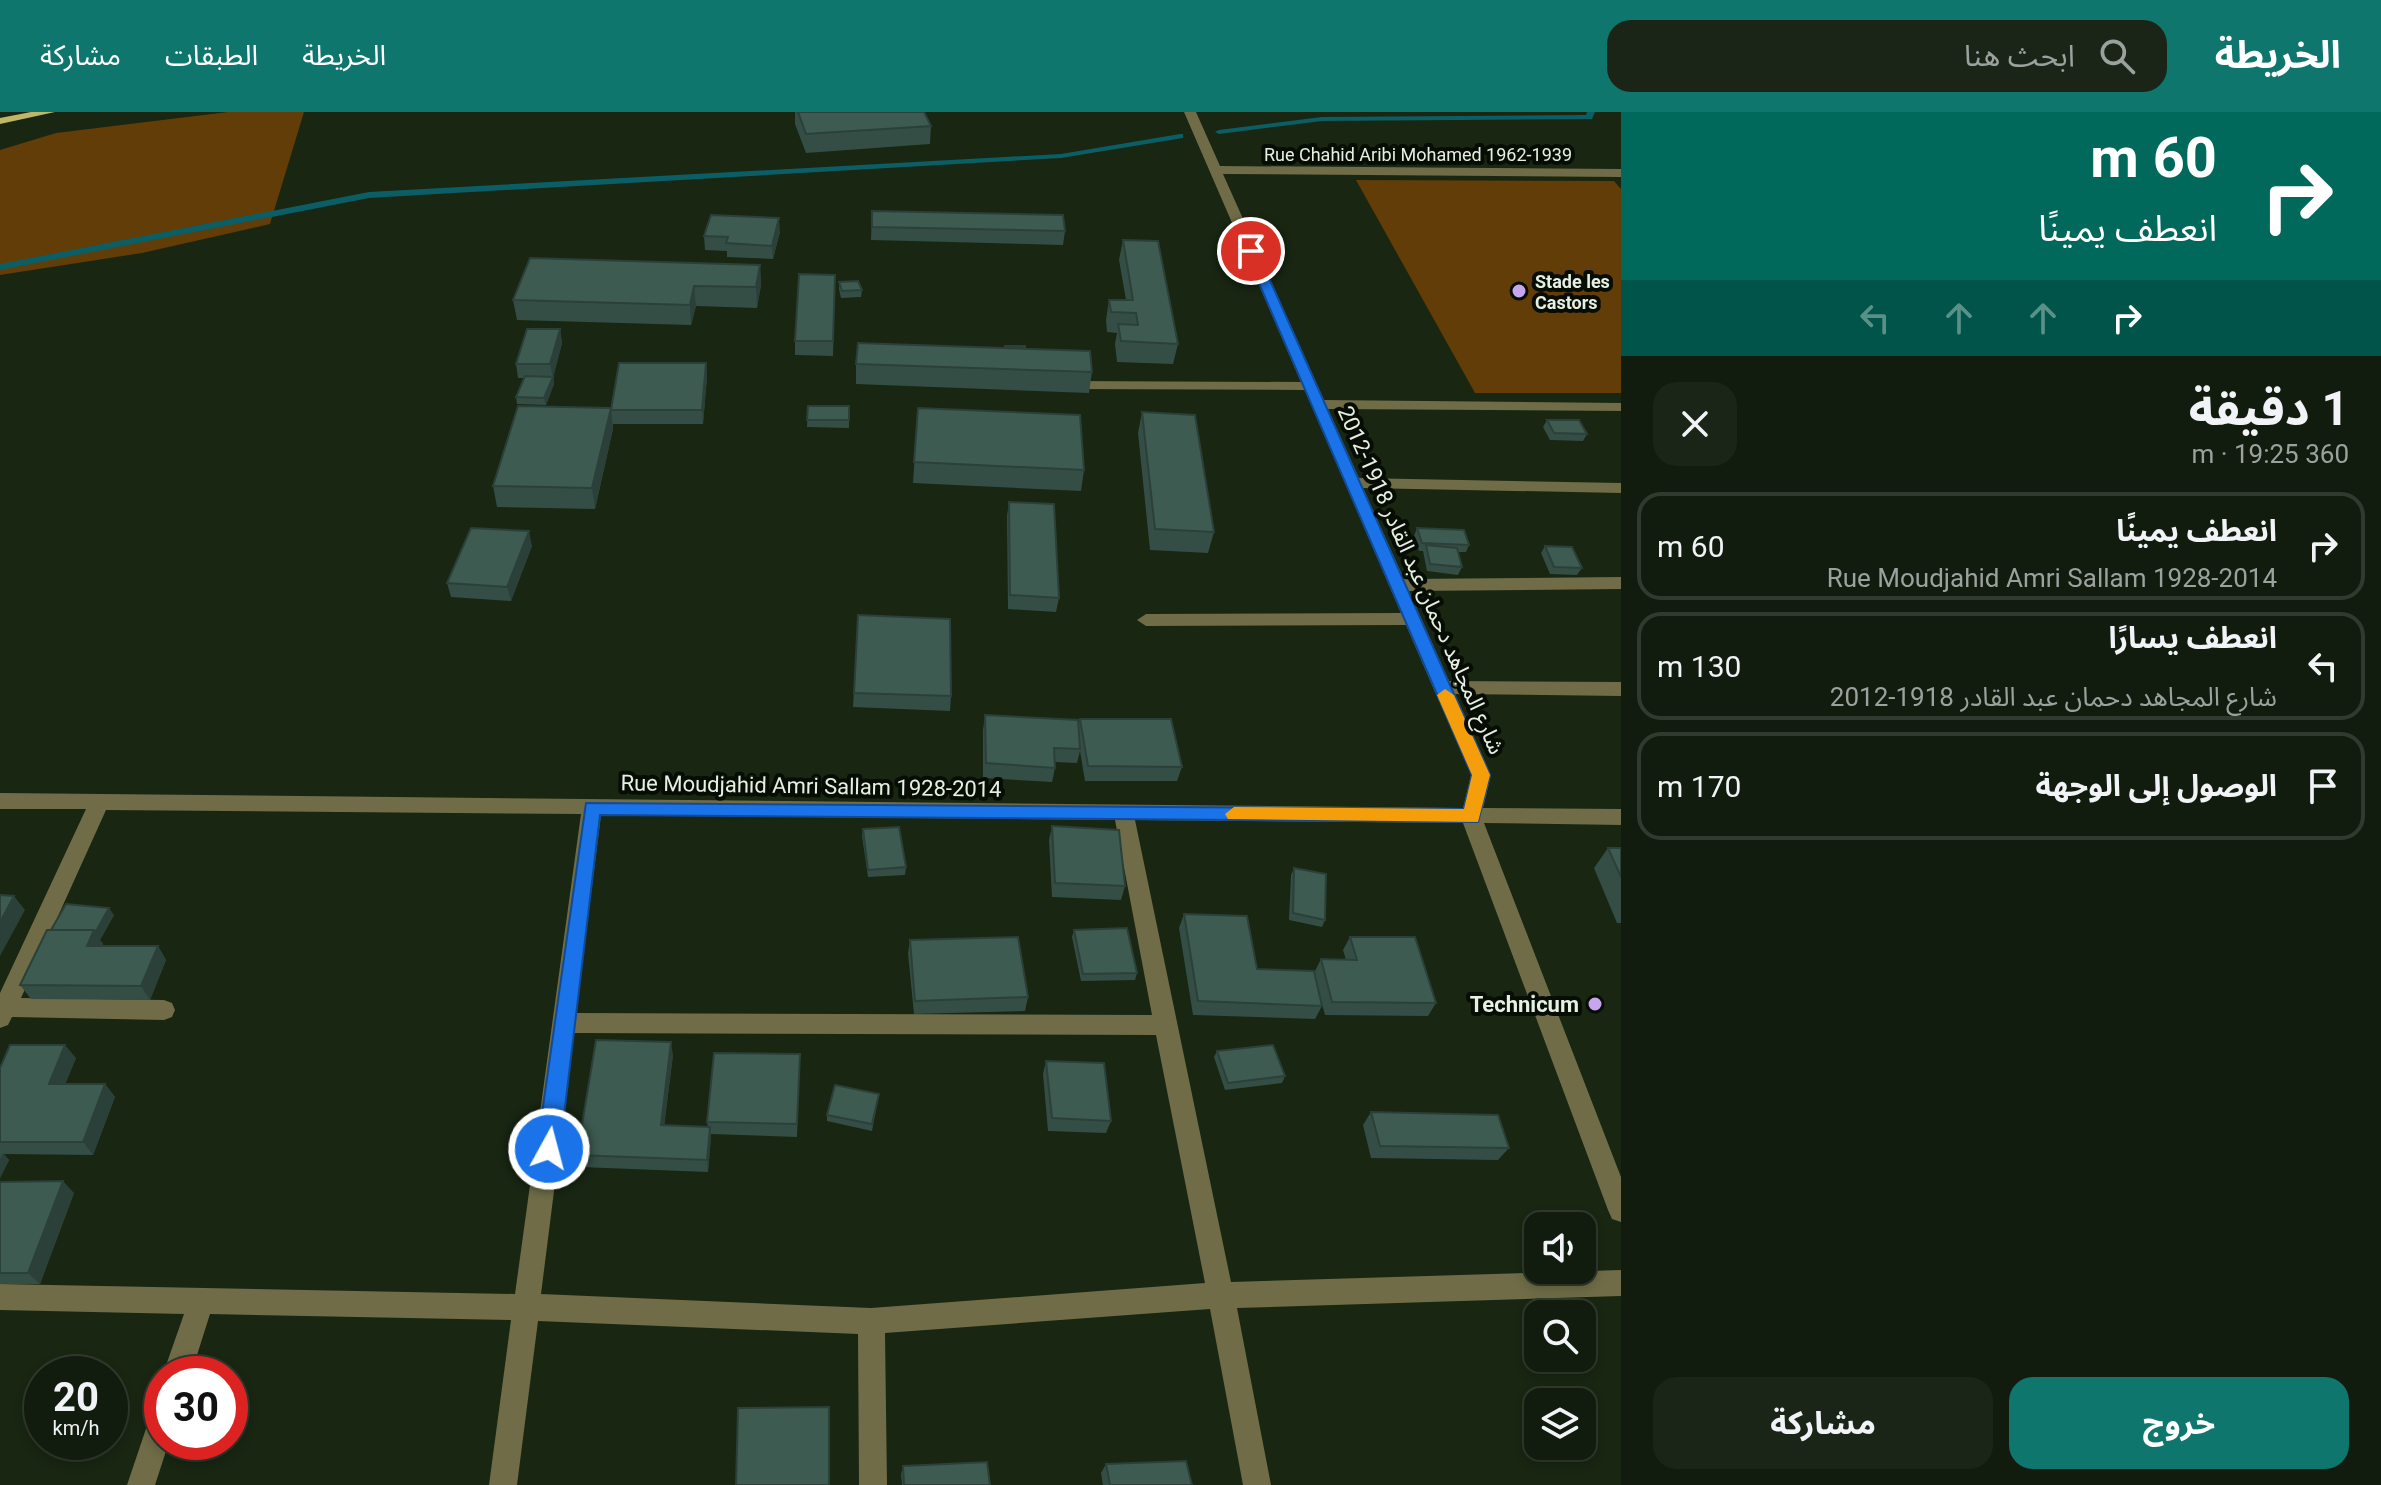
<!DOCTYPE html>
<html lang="ar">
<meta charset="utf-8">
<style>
body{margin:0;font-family:Roboto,"Noto Sans Arabic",sans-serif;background:#1b2517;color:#f1f3f6;direction:rtl;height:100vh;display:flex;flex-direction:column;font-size:30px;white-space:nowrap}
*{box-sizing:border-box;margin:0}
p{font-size:26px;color:#9ca19e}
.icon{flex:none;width:44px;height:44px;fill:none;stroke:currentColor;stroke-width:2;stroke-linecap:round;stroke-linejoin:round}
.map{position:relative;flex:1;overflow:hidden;direction:ltr}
.side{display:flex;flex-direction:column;background:#121c0e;width:760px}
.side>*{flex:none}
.top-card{background:#00695c;color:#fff;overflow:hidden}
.buttons{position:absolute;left:1524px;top:1100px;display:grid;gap:16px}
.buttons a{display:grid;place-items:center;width:72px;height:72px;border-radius:16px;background:#121c0e;box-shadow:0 4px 12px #0003,0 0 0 2px #313a2e;font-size:40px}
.speed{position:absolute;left:24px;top:1244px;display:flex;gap:16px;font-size:40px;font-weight:700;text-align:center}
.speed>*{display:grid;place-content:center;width:104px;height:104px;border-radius:50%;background:#121c0e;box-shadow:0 4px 12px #0003,0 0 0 2px #313a2e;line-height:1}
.speed small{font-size:20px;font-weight:400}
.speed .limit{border:12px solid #d22;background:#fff;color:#111}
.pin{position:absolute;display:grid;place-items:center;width:68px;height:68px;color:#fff;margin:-34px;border:4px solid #fff;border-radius:50%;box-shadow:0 2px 8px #0007}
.me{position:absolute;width:88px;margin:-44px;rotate:7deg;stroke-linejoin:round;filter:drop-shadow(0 0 6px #0008)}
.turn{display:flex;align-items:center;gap:28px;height:168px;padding:0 32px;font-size:36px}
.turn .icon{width:104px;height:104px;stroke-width:2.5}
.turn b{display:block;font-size:56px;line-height:68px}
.lanes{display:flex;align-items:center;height:76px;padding:0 32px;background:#0003;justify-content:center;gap:40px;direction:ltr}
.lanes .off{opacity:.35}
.round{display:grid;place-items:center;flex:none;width:84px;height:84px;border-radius:24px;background:#1b2517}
.overview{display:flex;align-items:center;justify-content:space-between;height:136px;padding:0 32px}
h1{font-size:48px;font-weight:700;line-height:60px}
.button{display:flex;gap:16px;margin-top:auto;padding:16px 32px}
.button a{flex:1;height:92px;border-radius:24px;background:#0f766e;color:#fff;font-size:32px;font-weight:700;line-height:92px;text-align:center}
.button a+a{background:#1b2517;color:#f1f3f6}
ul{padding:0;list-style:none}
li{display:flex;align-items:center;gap:24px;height:108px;margin:0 16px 12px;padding:0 16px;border:4px solid #313a2e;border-radius:24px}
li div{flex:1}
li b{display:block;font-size:30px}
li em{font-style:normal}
header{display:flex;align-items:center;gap:48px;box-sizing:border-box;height:112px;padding:0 40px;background:#0f766e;color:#fff}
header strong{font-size:38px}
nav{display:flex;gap:44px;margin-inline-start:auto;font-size:28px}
.search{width:560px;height:72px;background:#1b2517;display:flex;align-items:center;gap:20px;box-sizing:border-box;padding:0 28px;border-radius:24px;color:#9ca19e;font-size:30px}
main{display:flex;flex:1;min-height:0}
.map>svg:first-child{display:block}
</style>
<header>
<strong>الخريطة</strong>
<div class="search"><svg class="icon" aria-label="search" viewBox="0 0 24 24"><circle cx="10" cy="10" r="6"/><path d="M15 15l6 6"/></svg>ابحث هنا</div>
<nav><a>الخريطة</a><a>الطبقات</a><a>مشاركة</a></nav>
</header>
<main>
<section class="side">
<div class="top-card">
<div class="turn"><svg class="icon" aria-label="right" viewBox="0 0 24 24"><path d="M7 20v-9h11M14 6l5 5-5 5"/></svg><div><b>60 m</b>انعطف يمينًا</div></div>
<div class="lanes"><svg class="icon off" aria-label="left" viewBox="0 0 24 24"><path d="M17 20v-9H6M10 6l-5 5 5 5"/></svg><svg class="icon off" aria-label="ahead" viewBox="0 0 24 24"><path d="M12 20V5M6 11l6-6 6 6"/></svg><svg class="icon off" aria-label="ahead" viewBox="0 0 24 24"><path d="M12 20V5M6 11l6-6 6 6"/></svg><svg class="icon" aria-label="right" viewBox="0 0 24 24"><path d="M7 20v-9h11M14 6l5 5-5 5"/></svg></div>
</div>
<div class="overview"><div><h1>1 دقيقة</h1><p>360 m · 19:25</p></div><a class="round"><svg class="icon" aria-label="close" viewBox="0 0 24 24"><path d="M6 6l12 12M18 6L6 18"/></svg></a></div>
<ul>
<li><svg class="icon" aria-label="right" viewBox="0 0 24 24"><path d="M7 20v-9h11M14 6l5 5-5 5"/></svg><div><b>انعطف يمينًا</b><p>Rue Moudjahid Amri Sallam 1928-2014</p></div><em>60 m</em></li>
<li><svg class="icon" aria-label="left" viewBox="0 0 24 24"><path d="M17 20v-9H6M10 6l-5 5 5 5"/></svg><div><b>انعطف يسارًا</b><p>شارع المجاهد دحمان عبد القادر 1918-2012</p></div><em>130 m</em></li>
<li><svg class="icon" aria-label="arrive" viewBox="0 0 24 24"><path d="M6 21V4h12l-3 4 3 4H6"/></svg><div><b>الوصول إلى الوجهة</b></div><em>170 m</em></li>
</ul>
<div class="button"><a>خروج</a><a>مشاركة</a></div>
</section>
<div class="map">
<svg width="1621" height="1373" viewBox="0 0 1621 1373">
<rect width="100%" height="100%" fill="#182612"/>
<path fill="#623d07" d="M228,0H304L270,112L142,141L0,163V38L56,21Z
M1356,68L1614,69L1621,77V281H1475Z"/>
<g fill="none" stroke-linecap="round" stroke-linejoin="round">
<path fill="#0b5e65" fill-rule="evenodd" d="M1587,0H1595L1592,7L1322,9L1219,22L1215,20L1219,18L1322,5L1586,3Z
M1180,22H1183V26L1061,46L369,86L0,158V152L369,80L1061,42Z"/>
<path fill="#6f6c47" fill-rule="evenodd" d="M1184,0H1196L1220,54L1621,57V65L1223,62L1324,288L1621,291V299L1328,297L1359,366L1621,371V381L1363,376L1404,467L1621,465V477L1409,479L1449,569L1621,570V584L1455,582L1491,663L1483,696L1621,697V713L1484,711L1621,1065V1110L1612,1107L1608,1098L1463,711L1135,708L1231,1170L1621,1158V1184L1237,1196L1271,1373H1243L1210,1197L885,1221L887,1373H859L858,1222L538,1209L517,1373H489L511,1208L210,1202L191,1262H163L184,1202L0,1198V1172L515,1182L581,702L106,698L21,886L164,888L172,891L175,898L172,905L164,908L12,905L8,913L0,916V881L86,697H0V681L1463,696L1471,663L1406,513L1146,514L1137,508L1146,502L1401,501L1305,278L1066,277L1059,273L1066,269L1301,270ZM601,703L1115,708L1152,903L576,901ZM574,921L1156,923L1205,1171L871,1196L541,1182Z
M162,1295V1330H169L155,1373H127L152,1299Z"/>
<path fill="#bfb767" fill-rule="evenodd" d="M31,0H55L0,12V6Z"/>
</g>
<path fill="#344e46" d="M795,0L931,14L930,32L806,41L795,12Z
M872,99L1065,119L1063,133L871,128Z
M780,120L773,147L727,145V139L705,138L704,124Z
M1123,128L1178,232L1173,252L1117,250L1115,232L1117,221L1107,220L1106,208L1109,188H1126L1119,148Z
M760,153L761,173L757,196L696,194L691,213L517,208L513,188Z
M835,163L833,244L795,243V229Z
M839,170L862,178L861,185L841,186L839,177Z
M560,217L562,231L553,265L554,272L546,293L517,292L516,285L524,266H518L516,252Z
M1025,236L1092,260L1089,281L856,272V252Z
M706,251L707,265L703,312H613V317L595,397L497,395L493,374L611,297Z
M808,294H849V316L807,315Z
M918,296L1084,358L1081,379L913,371Z
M1142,300L1214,420L1208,441L1150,438L1138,321Z
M1547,308L1587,322L1583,329L1550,328L1543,315Z
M1009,390L1059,486L1056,500L1008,497L1007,404Z
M1417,416L1469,433L1466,440H1458L1462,455L1458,463L1427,459L1423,439H1419L1414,424Z
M532,434L511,489L451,485L447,471Z
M1545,434L1582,456L1577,463L1550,462L1541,441Z
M858,503L951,584L950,599L853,595Z
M985,603L1078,614L1080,607L1182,655L1177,669H1085L1080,639L1077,651L1055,650V656L1052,670L983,666V618Z
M1052,714L1125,774L1121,788L1052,785L1049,728Z
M863,717L906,755L905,763L868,765L862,724Z
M1608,736H1621V811H1617L1594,756Z
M1294,756L1325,808L1322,815L1289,808L1291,763Z
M1184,802L1257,857L1314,861L1321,847L1346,848L1343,838L1350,825L1436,891L1428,904L1325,903L1315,866L1322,894L1315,907L1193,903L1179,816Z
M114,803L100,828L103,832L102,834H158L166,848L150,888L31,887L20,873L51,818Z
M1074,818L1137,861L1135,868L1081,869L1072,825Z
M910,828L1028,885L1025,899L914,902L908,841Z
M1217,939L1285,964L1282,971L1225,978L1214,945Z
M800,942L797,1025L711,1022L708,1060L580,1055L577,1043L673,943L664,1013L708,1015L707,1010Z
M76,946L65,972H105L115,985L93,1043L4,1042L9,1048L0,1066V956Z
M1046,949L1111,1009L1106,1021L1048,1019L1043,962Z
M879,982L872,1019L827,1009V1003Z
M1371,1000L1509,1036L1498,1048L1371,1046L1363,1013Z
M0,1070L74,1081L40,1172H0Z
M1106,1352L1192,1373H1103L1101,1361Z
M903,1354L990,1373H902L901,1363Z"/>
<path fill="#2b4039" d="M779,106L780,120L773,147L772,134Z
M760,153L761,173L757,196L756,175Z
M694,174L696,194L691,213L690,193Z
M560,217L562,231L553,267L550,252Z
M706,251L707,265L703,312L702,298Z
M553,265L554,272L546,293L544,286Z
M611,296L613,317L595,397L592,376Z
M529,419L532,434L511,489L507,475Z
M14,784L25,798L0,844V810Z
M109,796L114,803L100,828L103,832L97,847L87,834L94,818Z
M158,834L166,848L150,888L141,874Z
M671,930L673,943L663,1025L661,1013Z
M65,933L76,946L60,985L49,972Z
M105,972L115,985L93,1043L83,1030Z
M710,1015L711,1027L708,1060L707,1048Z
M3,1041L9,1048L0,1066V1047Z
M63,1069L74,1081L40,1172L28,1161Z"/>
<path fill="#3d5b51" stroke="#2b4039" stroke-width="2" d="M798,0H924L931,14L806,22Z
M872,99L1063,103L1065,119L872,115Z
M711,103L779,106L772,134L726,131L728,125L704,124Z
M1123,128L1158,129L1178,232L1121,229L1118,212L1138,213L1136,201L1111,200L1109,188H1133Z
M530,146L760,153L756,175L694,174L690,193L513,188Z
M799,162L835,163L833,229H795Z
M858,169L862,178L842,179L839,170Z
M527,217H560L550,252H516Z
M858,231L1090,239L1092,260L856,252Z
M1005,234H1025V236H1005Z
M619,251H706L702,298H611Z
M525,264L553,265L544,286L516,285Z
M518,294L611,296L592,376L493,374Z
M808,294H849V308H807Z
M918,296L1080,303L1084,358L914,350Z
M1142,300L1195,303L1214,420L1155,417Z
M1547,308H1579L1587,322L1554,321Z
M1009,390L1054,392L1059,486L1010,483Z
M471,416L529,419L507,475L447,471Z
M1417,416L1464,418L1469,433L1422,431Z
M1426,433L1457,436L1462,455L1430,452Z
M1545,434L1572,435L1582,456L1554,455Z
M858,503L950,507L951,584L854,581Z
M985,603L1078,608L1080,637L1054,636L1055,656L986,651Z
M1080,607H1171L1182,655L1088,654Z
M1052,714L1119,718L1125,774L1055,771Z
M899,715L906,755L868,758L863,717Z
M1608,736H1621V765Z
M1294,756L1326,762L1325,808L1293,801Z
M0,783L14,784L0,810Z
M66,792L109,796L95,821L94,818H51Z
M1184,802L1247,804L1257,857L1314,859L1322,894L1198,889Z
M1127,816L1137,861L1083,862L1074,818Z
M47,818H94L87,834H158L141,874L20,873Z
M1018,825L1028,885L915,889L910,828Z
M1350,825H1415L1436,891L1332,890L1321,847L1357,848Z
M596,928L671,930L661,1013L710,1015L707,1048L577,1043Z
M10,933H65L49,972H105L83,1030H0V956Z
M1273,933L1285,964L1228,971L1217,939Z
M714,941L800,942L797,1012L707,1010Z
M1046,949L1104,951L1111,1009L1052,1006Z
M835,973L879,982L872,1012L827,1003Z
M1371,1000L1498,1003L1509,1036L1380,1034Z
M63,1069L28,1161H0V1070Z
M829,1295V1373H736L738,1296Z
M1186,1349L1192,1373H1110L1106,1352Z
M987,1350L990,1373H904L903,1354Z"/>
<path fill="#1a73e8" stroke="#114b97" stroke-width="2" d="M1251,135L1257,139L1490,663L1478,710L600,703L560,1037L556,1044L549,1047L541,1044L537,1037L586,691L1464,697L1472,663L1245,139Z"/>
<path fill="#f59e0b" d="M1445,577L1454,583L1490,663L1478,710L1228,707L1225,702L1234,695L1464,697L1472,663L1437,583Z"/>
<g fill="#c8a6ef" stroke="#070d05" stroke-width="3">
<circle cx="1519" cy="179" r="8"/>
<circle cx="1595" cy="892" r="8"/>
</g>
<g text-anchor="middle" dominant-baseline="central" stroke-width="8" stroke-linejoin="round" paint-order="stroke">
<g font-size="18" fill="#e5efe2" stroke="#070d05">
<text x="1418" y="42">Rue Chahid Aribi Mohamed 1962-1939</text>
</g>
<g font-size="18" font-weight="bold" fill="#e5efe2" stroke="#070d05" text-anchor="start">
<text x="1535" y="169">Stade les<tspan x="1535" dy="21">Castors</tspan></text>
</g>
<g font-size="22" fill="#e5efe2" stroke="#070d05">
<text transform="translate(1421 468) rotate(66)">شارع المجاهد دحمان عبد القادر 1918-2012</text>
<text transform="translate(811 674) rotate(1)">Rue Moudjahid Amri Sallam 1928-2014</text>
</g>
<g font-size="22" font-weight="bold" fill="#e5efe2" stroke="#070d05" text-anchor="end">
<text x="1579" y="892">Technicum</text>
</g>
</g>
</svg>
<div class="buttons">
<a><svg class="icon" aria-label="sound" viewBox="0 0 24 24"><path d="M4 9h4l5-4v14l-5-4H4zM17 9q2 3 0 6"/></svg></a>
<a><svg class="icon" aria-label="search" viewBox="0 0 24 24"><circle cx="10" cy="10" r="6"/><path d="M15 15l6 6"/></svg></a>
<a><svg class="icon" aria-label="layers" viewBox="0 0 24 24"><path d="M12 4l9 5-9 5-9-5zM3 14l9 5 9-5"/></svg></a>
</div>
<div class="speed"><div>20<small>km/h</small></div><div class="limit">30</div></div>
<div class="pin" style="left:1251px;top:139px;background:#d93025"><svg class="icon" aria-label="arrive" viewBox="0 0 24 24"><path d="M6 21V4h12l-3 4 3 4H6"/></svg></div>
<svg class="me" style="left:549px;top:1037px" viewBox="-20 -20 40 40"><circle r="17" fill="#1a73e8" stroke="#fff" stroke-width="3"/><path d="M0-11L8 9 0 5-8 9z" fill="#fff"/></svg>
</div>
</main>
